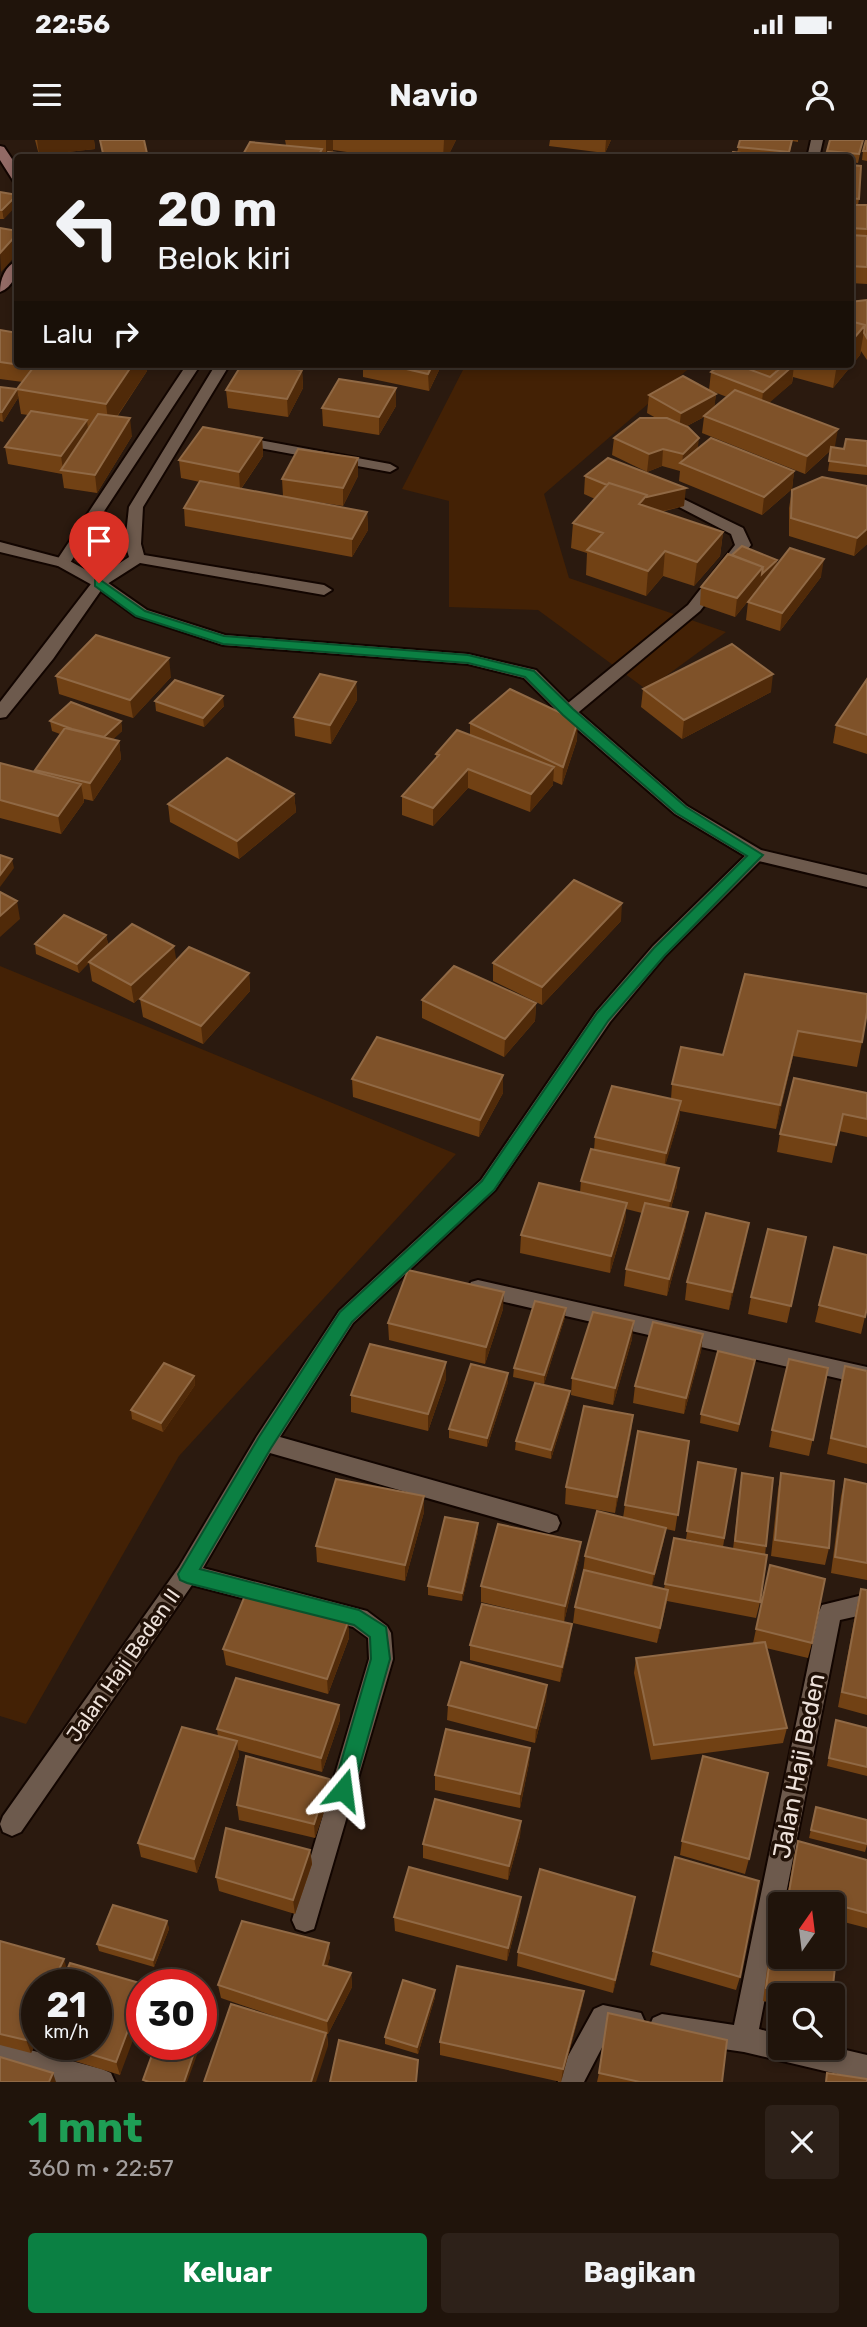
<!DOCTYPE html>
<html lang="id">
<meta charset="utf-8">
<style>
body{margin:0;font-family:Rubik,sans-serif;background:#2d2119;color:#f1f3f6;height:100vh;display:flex;flex-direction:column;font-size:26px;white-space:nowrap}
*{box-sizing:border-box;margin:0}
p{font-size:23px;color:#a29e9d}
.icon{flex:none;width:38px;height:38px;fill:none;stroke:currentColor;stroke-width:2;stroke-linecap:round;stroke-linejoin:round}
.map{position:relative;height:1942px;overflow:hidden}
.details{display:flex;flex-direction:column;background:#20140b;flex:1}
.details>*{flex:none}
.hud{position:absolute;left:14px;top:14px;width:840px;height:214px;border-radius:7px;box-shadow:0 4px 10px #0003,0 0 0 2px #3d332c;background:#20140b;color:#f1f3f6;overflow:hidden}
.needle{width:46px;rotate:14deg}
.buttons{position:absolute;left:768px;top:1752px;display:grid;gap:14px}
.buttons a{display:grid;place-items:center;width:77px;height:77px;border-radius:7px;background:#20140b;box-shadow:0 4px 10px #0003,0 0 0 2px #3d332c;font-size:35px}
.speed{position:absolute;left:21px;top:1829px;display:flex;gap:14px;font-size:35px;font-weight:700;text-align:center}
.speed>*{display:grid;place-content:center;width:91px;height:91px;border-radius:50%;background:#20140b;box-shadow:0 4px 10px #0003,0 0 0 2px #3d332c;line-height:1}
.speed small{font-size:18px;font-weight:400}
.speed .limit{border:10px solid #d22;background:#fff;color:#111}
.pin{position:absolute;display:grid;place-items:center;width:60px;height:60px;color:#fff;margin:-72px -30px;border-radius:50% 50% 50% 0;rotate:-45deg;box-shadow:0 0 7px #0007}
.pin .icon{rotate:45deg}
.me{position:absolute;width:77px;margin:-38px;rotate:16deg;stroke-linejoin:round;filter:drop-shadow(0 0 5px #0008)}
.turn{display:flex;align-items:center;gap:24px;height:147px;padding:0 28px;font-size:32px}
.turn .icon{width:91px;height:91px;stroke-width:2.5}
.turn b{display:block;font-size:49px;line-height:60px}
.then{display:flex;align-items:center;height:66px;padding:0 28px;background:#0003;gap:14px;font-size:26px}
.round{display:grid;place-items:center;flex:none;width:74px;height:74px;border-radius:7px;background:#2d2119}
.headline{display:flex;align-items:center;justify-content:space-between;height:119px;padding:0 28px}
h1{font-size:42px;font-weight:700;line-height:52px;color:#1e9e55}
.primary-button{display:flex;gap:14px;margin-top:auto;padding:14px 28px}
.primary-button a{flex:1;height:80px;border-radius:7px;background:#0b8043;color:#fff;font-size:28px;font-weight:700;line-height:80px;text-align:center}
.primary-button a+a{background:#2d2119;color:#f1f3f6}
.status{display:flex;justify-content:space-between;align-items:center;height:49px;padding:0 35px;background:#20140b;direction:ltr}
.status svg{height:19px;fill:currentColor}
header{display:flex;justify-content:space-between;align-items:center;height:91px;padding:0 28px;background:#20140b;font-size:32px;font-weight:700}
.map>svg:first-child{display:block}
</style>
<div class="status"><b>22:56</b><svg viewBox="0 0 49 12"><path d="M0 12V9h3v3zM5 12V6h3v6zM10 12V3h3v9zM15 12V0h3v12zM26 1h20v11H26zM47 4h2v5h-2z"/></svg></div>
<header><svg class="icon" aria-label="menu" viewBox="0 0 24 24"><path d="M4 6h16M4 12h16M4 18h16"/></svg>Navio<svg class="icon" aria-label="person" viewBox="0 0 24 24"><circle cx="12" cy="8" r="4"/><path d="M4 21q1-7 8-7t8 7"/></svg></header>
<div class="map">
<svg width="867" height="1942" viewBox="0 0 867 1942">
<rect width="100%" height="100%" fill="#2b1a0f"/>
<path fill="#432105" d="M466,224H694L544,354L569,438L726,492L647,550L538,470L449,467V361L402,349Z
M0,826L456,1014L179,1316L26,1584L0,1576Z"/>
<g fill="none" stroke-linecap="round" stroke-linejoin="round">
<defs>
<path id="minor" d="M811,0H823L819,18H807Z
M187,224H201L68,426H58L55,423Z
M216,224H230L143,367L141,404L144,415L324,445L332,450L324,455L140,423L104,446L53,519L6,577L0,578V562L94,440L129,417L125,404L129,367Z
M238,296L390,324L397,328L390,332L233,303L231,300Z
M663,349L743,388L751,405L700,471L574,576H562L560,572L562,568L688,465L735,405L731,394L658,356L656,353L658,350Z
M756,709L765,715L762,719L665,816L610,882L495,1050L353,1183L280,1297L549,1373L557,1376L560,1383L557,1390L549,1393L270,1313L203,1428L367,1471L387,1486L391,1493L393,1519L314,1789L305,1792L296,1789L292,1780L369,1519L368,1498L353,1487L192,1445L21,1692L12,1696L3,1692L0,1684L3,1676L179,1427L257,1296L339,1171L481,1040L596,872L653,806L750,711Z
M478,1140L867,1227V1245L478,1156L471,1154L468,1148L471,1142Z
M867,1454V1474L840,1480L784,1764H780V1780L759,1889L780,1895V1908L833,1907L867,1915V1941L744,1912L662,1900L653,1896L649,1887L653,1878L662,1874L734,1885L819,1472L822,1465Z
M603,1865L641,1873L645,1882L641,1891L632,1895L610,1892L584,1942H558L562,1927L594,1869Z
M0,1902L102,1929L111,1933L115,1942H52L0,1928Z"/>
<path id="tertiary" d="M0,402L68,420L104,440L147,470L225,495L468,514L536,530L574,568L687,666L761,710L867,735V747L750,719L675,674L562,576L524,538L468,524L223,505L135,476L94,446L58,426L0,412Z"/>
<path id="secondary" d="M0,6L4,7L18,28V43L14,42L0,20Z
M18,120C18,133 13,147 0,152C0,139 5,126 18,120Z"/>
</defs>
<use href="#minor" stroke="#120500" stroke-width="4"/>
<use href="#tertiary" stroke="#120500" stroke-width="4"/>
<use href="#secondary" stroke="#120500" stroke-width="4"/>
<use href="#minor" fill="#6d5a4d" fill-rule="evenodd"/>
<use href="#tertiary" fill="#6d5a4d" fill-rule="evenodd"/>
<use href="#secondary" fill="#926a65" fill-rule="evenodd"/>
</g>
<path fill="#714114" fill-rule="evenodd" d="M35,0H94L95,9L39,15Z
M285,0H456L447,18H389L333,10L332,13L384,18H241L286,5Z
M550,0H611L605,13L549,6Z
M740,0H798V2L792,1L789,18H732L737,13Z
M830,0H863L858,23L850,22V18H826Z
M867,0V21L862,20L863,11Z
M850,25L859,59L858,65H867V144L850,143Z
M0,52L4,79H0Z
M867,160V220L861,211L860,215L833,248L793,237L792,243L769,262L835,306L833,308L844,309L867,301V335L828,331L831,310L805,334L702,293L704,277L687,286L698,309L794,331L792,349L762,375L679,341L680,331L662,326L647,332L612,315L614,298L656,278L647,273L649,255L709,250L711,232L721,224H850ZM709,250L727,257L714,267L716,254Z
M0,190L18,224H170L167,229L147,226V231L117,277L132,296L97,353L64,348L62,334L8,324L5,307L28,275L21,274L17,249L23,242L0,239Z
M306,224H333L331,228Z
M363,224H442L429,251L363,237Z
M302,230L303,248L288,277L228,268L226,250Z
M0,247L17,249L18,258L3,282L0,281Z
M396,266L379,295L323,286L322,268Z
M262,298L263,316L241,349L283,356L282,339L358,336L343,366L310,361L367,372L368,390L352,417L185,386L184,368L200,342L181,338L179,320Z
M585,336L684,366L661,372L723,392L720,416L694,446L663,436L646,456L586,435L587,413L571,408L573,383L595,359L584,354Z
M867,346V404L854,416L789,396V368L792,350Z
M732,415L777,420L776,426L821,437L780,491L746,480L748,462L766,439L735,477L700,465L701,447Z
M56,536L171,537L133,578L59,554Z
M867,539V614L833,603L836,585Z
M356,542L357,560L331,604L295,596L294,577Z
M643,549L771,552L682,599L641,567Z
M155,561L224,566L204,587L156,571Z
M50,581H121L122,591L113,599L119,601L121,619L93,661L84,659V662L61,694L0,678V623L35,632V630L60,594L52,591Z
M470,583L577,600L562,645L553,641V645L530,672L468,648L433,686L402,675V656L436,619V614L470,595Z
M294,654L296,672L239,719L170,682L168,664Z
M621,781L542,865L493,841V823Z
M106,795L108,804L90,822L176,820L249,833L250,851L203,904L143,877L140,859L150,848L134,863L92,841L89,822L79,833L36,814L35,804Z
M745,834L862,902L857,927L793,916L776,989L680,971L679,979L665,1025L677,1046L671,1068L688,1072L685,1090L667,1156L624,1146L626,1129L642,1073L626,1069L625,1081L610,1133L520,1113L521,1095L580,1053L581,1041L594,1010L595,997L671,959L672,944L723,915Z
M422,860L536,863L535,881L504,917L422,878Z
M503,935V953L479,997L353,957L352,939Z
M867,953V997L839,991L832,1023L777,1012L780,994Z
M806,1097L787,1183L748,1174L751,1157Z
M746,1100L729,1170L685,1160L687,1142Z
M819,1165L867,1168L861,1194L815,1182Z
M503,1169L485,1224L389,1200L388,1183Z
M565,1177L544,1244L513,1237L514,1228Z
M703,1194L701,1211L684,1274L633,1263L635,1246Z
M632,1199L613,1265L571,1255L572,1238Z
M755,1220L738,1292L700,1283L701,1274Z
M446,1222V1239L428,1291L351,1272V1255Z
M828,1228L809,1316L769,1307L772,1290Z
M867,1231V1324L827,1314L841,1243Z
M508,1233V1242L487,1307L449,1298V1289Z
M194,1236L195,1245L163,1292L132,1279L131,1270Z
M570,1251L569,1260L551,1319L515,1310L516,1301Z
M633,1275L631,1292L615,1373L565,1364L566,1347Z
M689,1301L675,1391L666,1389L663,1404L652,1446L664,1449L674,1398L733,1409L742,1333L766,1406L760,1462L756,1478L667,1461L657,1503L573,1483L575,1467L583,1432L585,1416L623,1378L625,1365Z
M698,1322L736,1329L723,1407L686,1399Z
M781,1333L829,1408L825,1425L771,1416L778,1350Z
M845,1339L867,1344V1440L831,1433L841,1356Z
M424,1372L405,1441L317,1422L316,1406Z
M478,1392L462,1461L428,1455V1446Z
M581,1402L579,1418L564,1482L481,1462V1446Z
M770,1425L812,1503L808,1518L766,1508L787,1588L783,1603L651,1620L634,1533L636,1518L753,1503Z
M861,1449L867,1450V1575L838,1567L857,1465Z
M348,1482L349,1498L328,1554L226,1525L223,1509Z
M570,1500L560,1542L470,1520V1505Z
M547,1545L546,1560L535,1603L447,1580L448,1565Z
M339,1565L340,1580L322,1632L238,1610L239,1616L197,1733L141,1717L138,1703L218,1597L217,1589Z
M836,1580L867,1588V1636L827,1626Z
M530,1608L529,1623L520,1668L435,1650V1635Z
M330,1654L315,1698L239,1680L237,1665Z
M816,1667L867,1680V1705L865,1712L809,1698Z
M521,1681L520,1696L508,1740L423,1718V1704Z
M682,1701L749,1719L745,1734L680,1715Z
M798,1701L867,1720V1788L840,1781L832,1855H780V1865L763,1861L773,1781L777,1767L833,1816V1764H786L794,1716Z
M310,1710L312,1724L295,1774L219,1751L216,1737Z
M520,1771L507,1821L395,1791L394,1777Z
M633,1771L613,1853L517,1826L518,1812Z
M167,1781L169,1789L154,1827L99,1811L97,1804Z
M0,1801L67,1829L143,1844L120,1935L45,1912L42,1904H96L37,1844V1900L31,1913L0,1905Z
M653,1811L740,1837L736,1850L650,1825Z
M330,1817L327,1826L351,1833L352,1847L328,1894H327L328,1906L297,1884L221,1858L218,1845Z
M584,1851L582,1864L561,1942L440,1915V1902Z
M435,1857L418,1914L385,1904V1897Z
M599,1933L722,1942H597Z"/>
<path fill="#502a09" d="M37,0H94L95,9L39,15Z
M326,0H333V10L329,18H326Z
M444,0H456L447,18H443Z
M606,0H611L605,13Z
M17,55L18,64L4,79L2,70Z
M18,93V113L1,132L0,113Z
M865,185L860,215L833,248L837,224H850V203Z
M133,224H147V231L109,288L106,264Z
M433,224H442L429,251L428,234Z
M794,225L792,243L761,270L763,252Z
M302,230L303,248L288,277L287,259Z
M396,248V266L379,295V277Z
M17,249L18,258L3,282L2,272Z
M716,254L714,271L704,276V277L679,290L681,273Z
M130,278L132,296L97,353L95,335Z
M87,280L89,298L63,330L61,316Z
M838,289L835,306L805,334L807,316Z
M262,298L263,316L240,350L239,332Z
M699,298L697,316L682,324L683,314Z
M663,309L662,326L647,332L649,314Z
M358,318V336L343,366V348Z
M794,331L792,349L762,375L764,357Z
M686,348L684,366L645,375L639,364L647,355Z
M367,372L368,390L352,417V399Z
M867,389V404L854,416L857,398Z
M723,392L720,416L694,446L697,422Z
M665,411L663,436L646,456L648,431Z
M824,419L821,437L780,491L782,473Z
M777,420L776,430L761,443L762,434Z
M763,427L761,445L735,477L737,458Z
M169,518L171,537L133,578L130,560Z
M773,534L771,552L682,599L684,580Z
M356,542L357,560L331,604L330,585Z
M223,556L224,566L204,587L203,578Z
M121,581L122,591L102,610L101,600Z
M578,581L577,600L562,645L563,627Z
M119,601L121,619L93,661L90,643Z
M554,627L553,645L530,672L531,654Z
M468,629V648L433,686V668Z
M81,644L84,662L61,694L58,676Z
M294,654L296,672L239,719L237,701Z
M12,719L14,728L0,747V735Z
M17,761L20,779L0,797V776Z
M622,763L621,781L542,865V847Z
M106,795L108,804L79,833L77,824Z
M174,806L177,824L134,863L131,845Z
M249,833L250,851L203,904L201,886Z
M536,863L535,881L504,917L505,899Z
M798,891L793,916L776,989L780,965Z
M503,935V953L479,997L480,980Z
M681,961L679,979L664,1030L666,1013Z
M679,1028L677,1046L668,1078L670,1061Z
M627,1063L625,1081L610,1133L611,1116Z
M688,1072L685,1090L667,1156L669,1139Z
M749,1083L746,1100L729,1170L732,1152Z
M504,1152L503,1169L485,1224L486,1207Z
M566,1168L565,1177L544,1244V1235Z
M634,1181L632,1199L613,1265L615,1248Z
M703,1194L701,1211L684,1274L686,1258Z
M446,1222V1239L428,1291V1274Z
M508,1233V1242L487,1307V1298Z
M194,1236L195,1245L163,1292L161,1283Z
M570,1251L569,1260L551,1319V1310Z
M633,1275L631,1292L615,1373L617,1357Z
M424,1356V1372L405,1441V1425Z
M478,1383V1392L462,1461V1453Z
M666,1388L663,1404L651,1450L654,1434Z
M581,1402L579,1418L564,1482L565,1466Z
M668,1450L666,1466L657,1503L660,1488Z
M348,1482L349,1498L328,1554L327,1539Z
M572,1484L570,1500L560,1542L562,1527Z
M547,1545L546,1560L535,1603L536,1588Z
M339,1565L340,1580L322,1632L321,1618Z
M237,1601L239,1616L197,1733L194,1719Z
M530,1608L529,1623L520,1668V1654Z
M329,1639L330,1654L315,1698L314,1684Z
M521,1681L520,1696L508,1740L509,1726Z
M310,1710L312,1724L295,1774L293,1760Z
M521,1757L520,1771L507,1821L508,1808Z
M635,1757L633,1771L613,1853L615,1840Z
M167,1781L169,1789L154,1827L153,1820Z
M329,1803L330,1817L324,1839L323,1825Z
M64,1819L68,1833L63,1844H52Z
M351,1833L352,1847L328,1894L327,1881Z
M435,1850V1857L418,1914L417,1907Z
M584,1851L582,1864L561,1942L563,1929Z
M142,1853V1876L120,1935L116,1922Z
M209,1873L210,1880L201,1904V1893Z
M37,1877V1900L31,1913L26,1900Z
M326,1893L328,1906L316,1942H311Z
M197,1904H201L187,1942H184Z
M53,1933L56,1942H49Z"/>
<path fill="#7f5229" stroke="#906945" stroke-width="2" d="M100,0H144L148,18H104Z
M740,0H792L789,12L738,7Z
M830,0H863L859,14L827,11Z
M866,0H867V11H863Z
M250,2L322,9L317,18H241Z
M328,12L384,18H325Z
M733,12L781,18H732Z
M850,25L861,26L859,59L850,58Z
M0,52L17,55L2,70H0Z
M850,65H867V89L850,88Z
M0,88L18,91V93L0,113Z
M850,95L867,96V127L850,126Z
M867,160V198L864,193L865,185L850,181V162Z
M850,181L865,185L850,203Z
M0,190L18,193V224H36L34,227L0,222Z
M36,224H133L106,264L17,249Z
M242,224H260L302,230L287,259L226,250Z
M385,224H433L428,234Z
M721,224H735L770,237L778,230L761,224H791L794,225L763,252L711,232Z
M683,236L716,254L681,273L649,255Z
M339,239L396,248L379,277L322,268Z
M0,247L17,249L2,272H0Z
M735,250L838,289L807,316L704,276Z
M31,271L87,280L61,316L5,307Z
M98,274L130,278L95,335L61,330Z
M640,278H667L688,287L699,298L683,314L663,309L649,314L614,298Z
M203,287L262,298L239,332L179,320Z
M711,298L794,331L764,357L680,323Z
M846,299L867,301V326L829,321L831,307L844,309Z
M298,309L358,318L343,348L282,339Z
M608,318L686,348L647,357V355L609,343L607,345L585,336Z
M822,337L867,346V389L857,398L791,378L792,350Z
M200,341L367,372L352,399L184,368Z
M609,343L647,355L639,364L723,392L697,422L665,411L648,431L587,410L603,393L573,383Z
M742,406L777,420L762,434L763,427L732,415Z
M790,408L824,419L782,473L748,462Z
M728,414L763,427L737,458L701,447Z
M96,495L169,518L130,560L56,536Z
M732,504L773,534L684,580L643,549Z
M320,534L356,542L330,585L294,577Z
M867,539V595L836,585Z
M175,540L223,556L203,578L155,561Z
M510,549L578,581L563,627L470,583Z
M71,562L121,581L104,597L72,589L50,581Z
M65,588L119,601L90,643L35,630Z
M457,590L554,627L531,654L468,629L433,668L402,656L439,615L436,614Z
M227,618L294,654L237,701L168,664Z
M0,623L81,644L58,676L0,660Z
M0,715L12,719L0,735Z
M574,740L622,763L542,847L493,823Z
M0,752L17,761L0,776Z
M64,775L106,795L77,824L35,804Z
M132,784L174,806L131,845L89,822Z
M189,807L249,833L201,886L140,859Z
M454,826L536,863L505,899L422,860Z
M745,834L867,854V872L862,902L798,891L780,965L672,944L681,907L723,915Z
M377,897L503,935L480,980L352,939Z
M794,938L867,953V979L843,974L836,1005L780,994Z
M612,946L681,961L666,1013L595,997Z
M591,1009L679,1028L670,1061L581,1041Z
M539,1043L627,1063L611,1116L521,1095Z
M645,1063L688,1072L669,1139L626,1129Z
M706,1073L749,1083L732,1152L687,1142Z
M768,1089L806,1097L791,1166L751,1157Z
M834,1107L867,1115V1168L865,1177L819,1165Z
M408,1130L504,1152L486,1207L388,1183Z
M535,1161L566,1168L544,1235L514,1228Z
M593,1172L634,1181L615,1248L572,1238Z
M653,1182L703,1194L686,1258L635,1246Z
M370,1204L446,1222L428,1274L351,1255Z
M718,1211L755,1220L739,1284L701,1274Z
M789,1219L828,1228L813,1300L772,1290Z
M164,1223L194,1236L161,1283L131,1270Z
M471,1224L508,1233L487,1298L449,1289Z
M845,1226L867,1231V1307L831,1298Z
M535,1243L570,1251L551,1310L516,1301Z
M584,1266L633,1275L617,1357L566,1347Z
M638,1291L689,1301L678,1375L625,1365Z
M698,1322L736,1329L724,1398L687,1391Z
M742,1333L773,1338L766,1406L735,1401Z
M781,1333L834,1341L829,1408L775,1400Z
M336,1339L424,1356L405,1425L316,1406Z
M845,1339L867,1344V1423L835,1417Z
M597,1371L666,1388L654,1434L585,1416Z
M445,1377L478,1383L462,1453L428,1446Z
M498,1384L581,1402L565,1466L481,1446Z
M674,1398L767,1415L760,1462L665,1444Z
M770,1425L825,1439L812,1503L756,1489Z
M584,1430L668,1450L660,1488L575,1467Z
M861,1449L867,1450V1558L842,1552Z
M246,1453L348,1482L327,1539L223,1509Z
M482,1464L572,1484L562,1527L470,1505Z
M765,1502L787,1588L654,1605L636,1518Z
M461,1522L547,1545L536,1588L448,1565Z
M236,1538L339,1565L321,1618L217,1589Z
M836,1580L867,1588V1627L829,1618Z
M182,1587L237,1601L194,1719L138,1703Z
M446,1589L530,1608L520,1654L435,1635Z
M246,1616L329,1639L314,1684L237,1665Z
M703,1616L768,1633L749,1719L682,1701Z
M435,1659L521,1681L509,1726L423,1704Z
M816,1667L867,1680V1704L811,1690Z
M226,1688L310,1710L293,1760L216,1737Z
M798,1701L867,1720V1773L789,1752Z
M675,1717L759,1741L740,1837L653,1811Z
M409,1727L521,1757L508,1808L394,1777Z
M540,1729L635,1757L615,1840L518,1812Z
M113,1765L167,1781L153,1820L97,1804Z
M777,1767H780V1816H833V1778L840,1780L832,1855H798L766,1848Z
M242,1781L329,1803L323,1825L351,1833L327,1881L218,1845Z
M0,1801L64,1819L52,1844H37V1877L26,1900L0,1894Z
M70,1823L143,1844H142V1853L116,1922L57,1904H96V1844H61Z
M457,1826L584,1851L563,1929L440,1902Z
M403,1840L435,1850L417,1907L385,1897Z
M231,1864L326,1893L311,1942H204Z
M201,1870L209,1873L201,1893Z
M608,1873L727,1900L722,1942H640L599,1933Z
M339,1900L418,1920L416,1942H330Z
M156,1904H197L184,1942H149L143,1940Z
M0,1917L53,1933L49,1942H0Z
M827,1933L867,1939V1942H826Z"/>
<path fill="#0b8043" stroke="#07532c" stroke-width="2" d="M99,439L145,471L224,496L468,515L534,531L573,569L686,667L763,715L665,815L608,881L494,1050L352,1182L271,1308L200,1429L359,1470L386,1487L390,1519L353,1650L350,1656L343,1659L336,1656L333,1650L371,1519L370,1497L354,1485L187,1443L180,1440L178,1434L259,1297L340,1172L482,1041L597,873L654,808L747,716L676,673L563,575L525,537L468,523L223,504L136,476L95,446V440Z"/>
<g text-anchor="middle" dominant-baseline="central" stroke-width="7" stroke-linejoin="round" paint-order="stroke">
<g font-size="21" fill="#eee2db" stroke="#211107">
<text transform="translate(123 1525) rotate(-55)">Jalan Haji Beden II</text>
</g>
<g font-size="24" fill="#eee2db" stroke="#211107">
<text transform="translate(799 1626) rotate(-79)">Jalan Haji Beden</text>
</g>
</g>
</svg>
<div class="buttons">
<a><svg class="needle" viewBox="-14 -14 28 28"><path d="M0-13l5 13h-10z" fill="#e53935"/><path d="M0 13l5-13h-10z" fill="#a29e9d"/></svg></a>
<a><svg class="icon" aria-label="search" viewBox="0 0 24 24"><circle cx="10" cy="10" r="6"/><path d="M15 15l6 6"/></svg></a>
</div>
<div class="speed"><div>21<small>km/h</small></div><div class="limit">30</div></div>
<div class="pin" style="left:99px;top:443px;background:#d93025"><svg class="icon" aria-label="arrive" viewBox="0 0 24 24"><path d="M6 21V4h12l-3 4 3 4H6"/></svg></div>
<svg class="me" style="left:343px;top:1650px" viewBox="-20 -20 40 40"><path d="M0-17L14 15 0 8-14 15z" fill="#0b8043" stroke="#fff" stroke-width="4"/></svg>
<div class="hud">
<div class="turn"><svg class="icon" aria-label="left" viewBox="0 0 24 24"><path d="M17 20v-9H6M10 6l-5 5 5 5"/></svg><div><b>20 m</b>Belok kiri</div></div>
<div class="then">Lalu<svg class="icon" aria-label="right" viewBox="0 0 24 24"><path d="M7 20v-9h11M14 6l5 5-5 5"/></svg></div>
</div>
</div>
<section class="details">
<div class="headline"><div><h1>1 mnt</h1><p>360 m · 22:57</p></div><a class="round"><svg class="icon" aria-label="close" viewBox="0 0 24 24"><path d="M6 6l12 12M18 6L6 18"/></svg></a></div>
<div class="primary-button"><a>Keluar</a><a>Bagikan</a></div>
</section>
